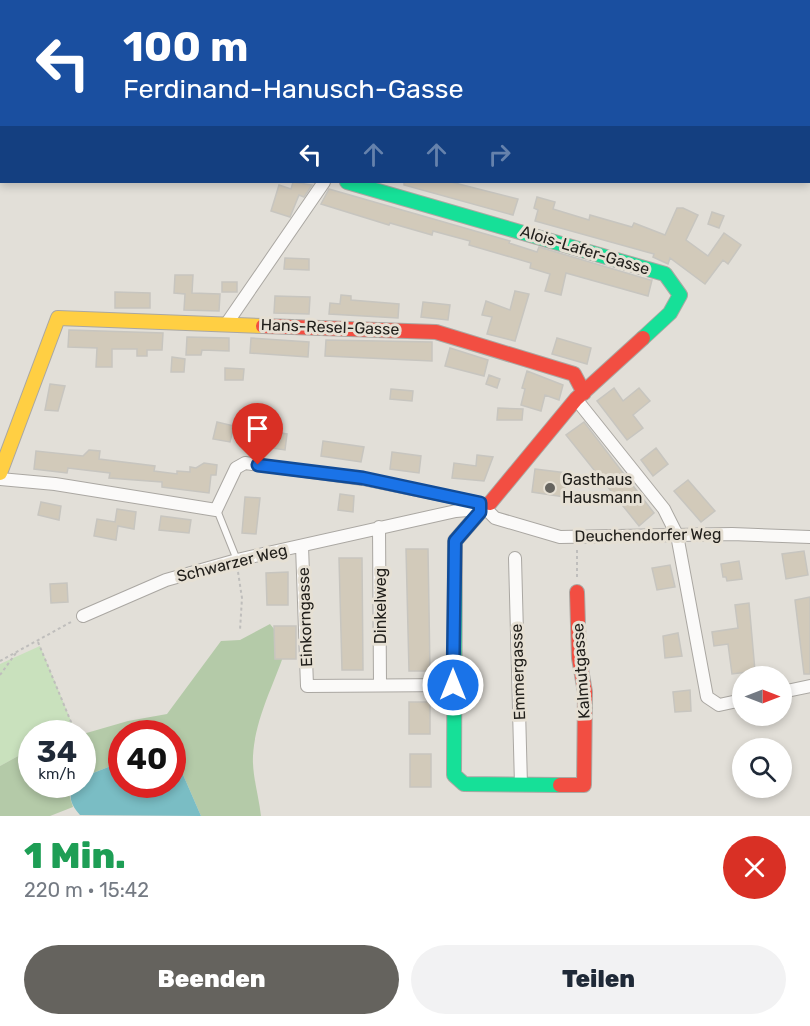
<!DOCTYPE html>
<html lang="de">
<meta charset="utf-8">
<style>
body{margin:0;font-family:Rubik,sans-serif;background:#f2f2f3;color:#1f2937;height:100vh;display:flex;flex-direction:column;font-size:22px;white-space:nowrap}
*{box-sizing:border-box;margin:0}
p{font-size:20px;color:#747a83}
.icon{flex:none;width:33px;height:33px;fill:none;stroke:currentColor;stroke-width:2;stroke-linecap:round;stroke-linejoin:round}
.map{position:relative;height:816px;overflow:hidden}
.details{display:flex;flex-direction:column;background:#fff;flex:1}
.details>*{flex:none}
.top-card{position:absolute;left:0px;top:0px;width:810px;height:183px;box-shadow:0 3px 9px #0003;background:#1a4fa0;color:#fff;overflow:hidden}
.needle{width:39px;rotate:90deg}
.controls{position:absolute;left:732px;top:666px;display:grid;gap:12px}
.controls a{display:grid;place-items:center;width:60px;height:60px;border-radius:50%;background:#fff;box-shadow:0 3px 9px #0003;font-size:30px}
.speed{position:absolute;left:18px;top:720px;display:flex;gap:12px;font-size:30px;font-weight:700;text-align:center}
.speed>*{display:grid;place-content:center;width:78px;height:78px;border-radius:50%;background:#fff;box-shadow:0 3px 9px #0003;line-height:1}
.speed small{font-size:15px;font-weight:400}
.speed .limit{border:9px solid #d22;background:#fff;color:#111}
.pin{position:absolute;display:grid;place-items:center;width:51px;height:51px;color:#fff;margin:-62px -26px;border-radius:50% 50% 50% 0;rotate:-45deg;box-shadow:0 0 6px #0007}
.pin .icon{rotate:45deg}
.me{position:absolute;width:66px;margin:-33px;rotate:0deg;stroke-linejoin:round;filter:drop-shadow(0 0 4px #0008)}
.turn{display:flex;align-items:center;gap:21px;height:126px;padding:0 24px;font-size:27px}
.turn .icon{width:78px;height:78px;stroke-width:2.5}
.turn b{display:block;font-size:42px;line-height:51px}
.lanes{display:flex;align-items:center;height:57px;padding:0 24px;background:#0003;justify-content:center;gap:30px;direction:ltr}
.lanes .off{opacity:.35}
.round{display:grid;place-items:center;flex:none;width:63px;height:63px;border-radius:32px;background:#f2f2f3}
.head{display:flex;align-items:center;justify-content:space-between;height:102px;padding:0 24px}
h1{font-size:36px;font-weight:800;line-height:45px;color:#1e9e55}
.action{display:flex;gap:12px;margin-top:auto;padding:12px 24px}
.action a{flex:1;height:69px;border-radius:36px;background:#65635e;color:#fff;font-size:24px;font-weight:800;line-height:69px;text-align:center}
.action a+a{background:#f2f2f3;color:#1f2937}
.map>svg:first-child{display:block}
</style>
<div class="map">
<svg width="810" height="816" viewBox="0 0 810 816">
<rect width="100%" height="100%" fill="#e2dfd8"/>
<path fill="#c9e1bd" d="M40,646L76,733L32,734L31,749L0,766V664Z"/>
<path fill="#b4caa8" d="M270,624L287,645C276,681 255,717 253,756C252,775 259,797 261,816H201L181,770L173,765L172,734H122L121,762L83,777V734L128,721L167,714L221,641L240,640Z
M31,749L32,784L73,785L69,794L73,807L50,816H0V766Z"/>
<path fill="#7abdc4" d="M121,762L122,784H172L173,765L181,770L201,816L80,815C71,805 68,797 73,785L82,784L83,777Z"/>
<g fill="none" stroke-linecap="round" stroke-linejoin="round">
<path stroke="#7abdc4" stroke-width="4" d="M171,2L172,0
M0,143H2"/>
</g>
<path fill="#d2caba" stroke="#c7c5bf" stroke-width="1.5" d="M293,182L312,185L304,197L299,195L290,217L271,211L279,185L291,189Z
M404,182H451L518,199L513,215L404,185Z
M329,189L510,241L509,243L537,252L539,247L650,280H652L648,296L566,273L561,295L545,291L550,274L530,268L531,263L469,245L470,241L433,231L432,235L390,223L389,225L321,204Z
M537,197L555,202L553,209L589,220L590,215L632,227L634,223L665,235L677,208H683L698,215L686,240L708,256L724,233L741,245L728,264L723,260L705,284L670,258L668,264L653,257L654,254L535,221L538,210L534,208Z
M712,212L724,216L719,228L708,224Z
M285,258L309,259V270L284,269Z
M175,275H193L192,293L220,294L219,311L184,310L185,294L174,293Z
M222,282H237V292H222Z
M515,291L529,294L515,341L487,334L492,317L482,315L486,301L510,310Z
M115,292L150,293V308H115Z
M341,295L351,296V300L399,304L398,318L329,314L330,303L340,304Z
M275,296L310,297L309,314L274,313Z
M423,302L450,305L448,320L421,317Z
M69,330L163,333L162,350H147V356H137V349H112V367H96L97,348L68,347Z
M187,337L229,338V351L202,350L201,355H186Z
M251,338L309,342L308,357L250,353Z
M557,338L591,348L587,364L552,354Z
M326,340L432,342V361L325,356Z
M450,348L488,360L484,376L445,366Z
M172,357L185,359L184,372H171Z
M225,368L244,369L243,380H225Z
M527,371L563,385L559,400L545,395L541,411L521,405L525,389L522,388Z
M489,375L500,379L497,388L486,384Z
M50,384L65,386L58,411L45,410Z
M614,388L623,401L639,388L650,401L633,415L643,428L627,440L597,401Z
M391,389L413,391L412,401L390,399Z
M498,408L523,409L522,420H497Z
M217,422L234,426L230,442L213,439Z
M584,422L654,513L639,526L566,435Z
M255,429L287,434L285,450L253,445Z
M323,441L364,447L361,462L321,456Z
M656,448L668,464L653,476L641,460Z
M89,450L100,451L99,459L155,466L154,471L177,474V471L190,472V467L196,468L204,463L217,465L216,475H211L209,493L162,487V482L109,478L110,473L68,468L67,473L34,469L36,451L83,456Z
M392,452L421,456L419,473L390,469Z
M477,455L493,457L484,481L452,478L454,463L476,466Z
M535,469L567,473L564,497L532,492Z
M688,480L715,511L701,522L674,491Z
M340,494L354,496L353,512L338,510Z
M245,497L260,498L256,534L242,533Z
M41,502L61,506L59,520L38,515Z
M117,509L136,512L134,529L118,526L116,540L94,536L97,519L115,522Z
M161,516L191,520L189,533L159,530Z
M406,549H428L430,671H409Z
M804,551L808,575L786,579L782,554Z
M339,558H362L363,670H342Z
M739,561L742,579L727,581L726,577H723L721,564Z
M670,565L675,587L657,590L652,568Z
M288,572V605H267L266,573Z
M67,583L68,602L51,603L50,584Z
M810,597V674H804L795,600Z
M749,603L755,671L732,674L728,644L714,646L712,632L738,628L735,605Z
M274,626H296V659H275Z
M678,633L682,656L665,658L663,636Z
M690,690L691,711L675,712L673,692Z
M409,702H430V734H409Z
M410,754H431V787H410Z"/>
<g fill="none" stroke-linecap="round" stroke-linejoin="round">
<defs>
<path id="lane" d="M217,510L237,560"/>
<path id="street" d="M227,323L324,182
M576,399L664,509L677,535L707,697L719,705L742,700
M0,479L55,484L216,510L236,468L245,463L363,479L480,503
M490,513L495,518L560,537L732,534L810,537
M379,527L380,685
M302,546L307,686L453,685
M515,558L521,785
M83,616L166,580L237,560L456,511L479,509
M782,692L810,686"/>
<path id="fast" d="M347,182L665,274L680,295L670,313L643,338
M480,512L455,541L454,775L464,784L560,785"/>
<path id="slow" d="M0,473L58,318L263,326"/>
<path id="jam" d="M263,326L436,332L574,374L584,393
M490,503L576,399L643,338
M560,785H584L585,692L579,658L577,592"/>
</defs>
<use href="#lane" stroke="#aaa7a2" stroke-width="8"/>
<use href="#street" stroke="#aaa7a2" stroke-width="14"/>
<use href="#fast" stroke="#aaa7a2" stroke-width="16"/>
<use href="#slow" stroke="#aaa7a2" stroke-width="16"/>
<use href="#jam" stroke="#aaa7a2" stroke-width="16"/>
<path stroke="#bfbebc" stroke-width="2" stroke-dasharray="3 3" stroke-linecap="butt" d="M238,572L242,598L240,630
M577,577V550
M38,642L76,734
M0,661L71,622
M0,675L16,653
M62,798V784"/>
<use href="#lane" stroke="#fbfaf9" stroke-width="6"/>
<use href="#street" stroke="#fbfaf9" stroke-width="12"/>
<use href="#fast" stroke="#16e098" stroke-width="14"/>
<use href="#slow" stroke="#ffcf43" stroke-width="14"/>
<use href="#jam" stroke="#f24e42" stroke-width="14"/>
</g>
<g fill="none" stroke-linecap="round" stroke-linejoin="round">
<defs>
<path id="route" d="M258,465L363,478L480,503V512L455,541L453,685"/>
</defs>
<use href="#route" stroke="#114b97" stroke-width="15"/>
<use href="#route" stroke="#1a73e8" stroke-width="10"/>
</g>
<circle fill="#65635e" stroke="#e6e0d4" stroke-width="2" cx="550" cy="488" r="6"/>
<g text-anchor="middle" dominant-baseline="central" stroke-width="6" stroke-linejoin="round" paint-order="stroke">
<g font-size="16" fill="#22201c" stroke="#e6e0d4">
<text transform="translate(585 250) rotate(17)">Alois-Lafer-Gasse</text>
<text transform="translate(330 327) rotate(2)">Hans-Resel-Gasse</text>
<text transform="translate(648 535) rotate(-1)">Deuchendorfer Weg</text>
<text transform="translate(232 563) rotate(-14)">Schwarzer Weg</text>
<text transform="translate(380 606) rotate(-90)">Dinkelweg</text>
<text transform="translate(305 617) rotate(-92)">Einkorngasse</text>
<text transform="translate(581 671) rotate(-94)">Kalmutgasse</text>
<text transform="translate(518 672) rotate(-92)">Emmergasse</text>
</g>
<g font-size="16" fill="#22201c" stroke="#e6e0d4" text-anchor="start">
<text x="562" y="479">Gasthaus<tspan x="562" dy="18">Hausmann</tspan></text>
</g>
</g>
</svg>
<div class="controls">
<a><svg class="needle" viewBox="-14 -14 28 28"><path d="M0-13l5 13h-10z" fill="#e53935"/><path d="M0 13l5-13h-10z" fill="#747a83"/></svg></a>
<a><svg class="icon" aria-label="search" viewBox="0 0 24 24"><circle cx="10" cy="10" r="6"/><path d="M15 15l6 6"/></svg></a>
</div>
<div class="speed"><div>34<small>km/h</small></div><div class="limit">40</div></div>
<div class="pin" style="left:258px;top:465px;background:#d93025"><svg class="icon" aria-label="arrive" viewBox="0 0 24 24"><path d="M6 21V4h12l-3 4 3 4H6"/></svg></div>
<svg class="me" style="left:453px;top:685px" viewBox="-20 -20 40 40"><circle r="17" fill="#1a73e8" stroke="#fff" stroke-width="3"/><path d="M0-11L8 9 0 5-8 9z" fill="#fff"/></svg>
<div class="top-card">
<div class="turn"><svg class="icon" aria-label="left" viewBox="0 0 24 24"><path d="M17 20v-9H6M10 6l-5 5 5 5"/></svg><div><b>100 m</b>Ferdinand-Hanusch-Gasse</div></div>
<div class="lanes"><svg class="icon" aria-label="left" viewBox="0 0 24 24"><path d="M17 20v-9H6M10 6l-5 5 5 5"/></svg><svg class="icon off" aria-label="ahead" viewBox="0 0 24 24"><path d="M12 20V5M6 11l6-6 6 6"/></svg><svg class="icon off" aria-label="ahead" viewBox="0 0 24 24"><path d="M12 20V5M6 11l6-6 6 6"/></svg><svg class="icon off" aria-label="right" viewBox="0 0 24 24"><path d="M7 20v-9h11M14 6l5 5-5 5"/></svg></div>
</div>
</div>
<section class="details">
<div class="head"><div><h1>1 Min.</h1><p>220 m · 15:42</p></div><a class="round" style="background:#d93025;color:#fff"><svg class="icon" aria-label="close" viewBox="0 0 24 24"><path d="M6 6l12 12M18 6L6 18"/></svg></a></div>
<div class="action"><a>Beenden</a><a>Teilen</a></div>
</section>
